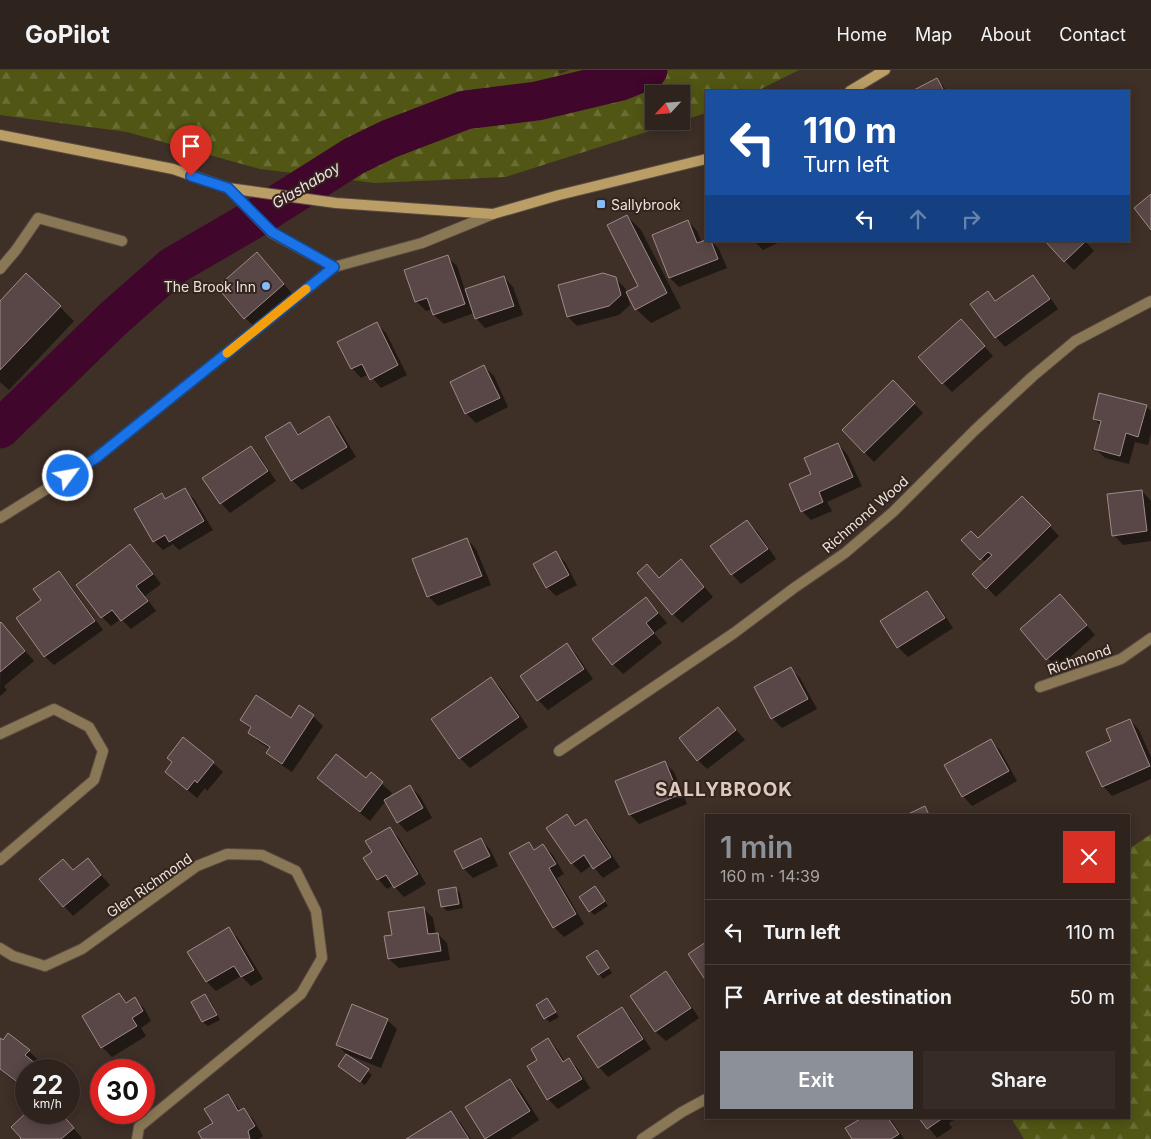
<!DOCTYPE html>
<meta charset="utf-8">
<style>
body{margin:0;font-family:Inter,sans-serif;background:#362b26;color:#f1f3f6;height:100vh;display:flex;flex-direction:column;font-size:19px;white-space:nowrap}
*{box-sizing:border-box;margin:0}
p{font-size:16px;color:#a7a4a4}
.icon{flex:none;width:28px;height:28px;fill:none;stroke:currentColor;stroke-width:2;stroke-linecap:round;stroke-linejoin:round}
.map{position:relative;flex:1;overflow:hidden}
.details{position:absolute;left:705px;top:744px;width:425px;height:305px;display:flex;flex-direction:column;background:#2e231d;border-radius:0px;box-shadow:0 2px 12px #0003,0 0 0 1px #49403b}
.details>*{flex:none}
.guide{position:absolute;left:705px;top:20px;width:425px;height:152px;border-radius:0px;box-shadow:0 2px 12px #0003,0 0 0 1px #49403b;background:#1a4fa0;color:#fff;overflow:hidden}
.needle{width:32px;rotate:244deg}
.controls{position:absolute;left:645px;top:15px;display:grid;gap:10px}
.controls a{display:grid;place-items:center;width:45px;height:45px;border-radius:0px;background:#2e231d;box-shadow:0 2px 12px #0003,0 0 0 1px #49403b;font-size:25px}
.speed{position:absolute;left:15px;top:989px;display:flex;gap:10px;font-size:25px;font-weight:700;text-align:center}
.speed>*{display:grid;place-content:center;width:65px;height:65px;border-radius:50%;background:#2e231d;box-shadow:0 2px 12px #0003,0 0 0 1px #49403b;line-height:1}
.speed small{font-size:12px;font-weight:400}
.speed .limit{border:8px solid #d22;background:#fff;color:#111}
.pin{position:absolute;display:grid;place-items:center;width:42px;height:42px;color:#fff;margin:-51px -21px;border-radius:50% 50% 50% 0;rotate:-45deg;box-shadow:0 0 5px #0007}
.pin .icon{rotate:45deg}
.me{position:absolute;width:55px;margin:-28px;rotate:58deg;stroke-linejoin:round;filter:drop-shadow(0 0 4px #0008)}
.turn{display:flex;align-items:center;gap:18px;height:105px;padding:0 15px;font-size:22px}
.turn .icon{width:65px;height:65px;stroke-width:2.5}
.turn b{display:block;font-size:35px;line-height:42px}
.lanes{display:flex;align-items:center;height:48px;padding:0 15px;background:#0003;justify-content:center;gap:25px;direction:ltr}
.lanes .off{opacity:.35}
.round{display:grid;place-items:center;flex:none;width:52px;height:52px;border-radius:0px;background:#362b26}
.overview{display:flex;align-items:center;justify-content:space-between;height:85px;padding:0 15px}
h1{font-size:30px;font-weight:600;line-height:38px;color:#8c9099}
.cta{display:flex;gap:10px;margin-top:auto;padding:10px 15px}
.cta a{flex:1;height:58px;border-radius:0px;background:#8c9099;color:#fff;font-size:20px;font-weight:600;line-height:58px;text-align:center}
.cta a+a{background:#362b26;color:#f1f3f6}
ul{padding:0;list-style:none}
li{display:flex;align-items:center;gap:15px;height:65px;padding:0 15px;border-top:1px solid #49403b}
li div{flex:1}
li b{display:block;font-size:19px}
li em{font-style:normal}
header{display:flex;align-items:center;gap:30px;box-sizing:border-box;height:70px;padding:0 25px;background:#2e231d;border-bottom:1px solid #49403b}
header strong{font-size:24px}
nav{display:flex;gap:28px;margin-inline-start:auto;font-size:18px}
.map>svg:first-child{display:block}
</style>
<header>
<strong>GoPilot</strong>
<nav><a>Home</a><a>Map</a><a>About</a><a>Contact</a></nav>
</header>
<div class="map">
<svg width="1151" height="1069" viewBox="0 0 1151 1069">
<defs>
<pattern id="forest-firs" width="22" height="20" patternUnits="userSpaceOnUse" patternTransform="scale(1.25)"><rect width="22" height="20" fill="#515614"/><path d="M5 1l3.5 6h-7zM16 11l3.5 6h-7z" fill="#6a6e36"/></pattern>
</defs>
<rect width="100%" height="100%" fill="#3e2f27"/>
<path fill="url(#forest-firs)" d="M0,0H558L560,4L570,0H799L757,21H706V43L681,51V24H654V51H681L506,107L375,113L260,99L127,62L0,45Z
M1151,764V1069H1024L1011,1048H1129V779Z"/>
<path fill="#0007" d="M937,10L948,21H915Z
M627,146L641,160L681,238L651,253L636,239L640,216Z
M688,151L697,161L702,173L711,171L719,179L727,198L679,217L670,208L653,165Z
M754,171H782L763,180Z
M1085,171L1094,181L1074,200L1065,191Z
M257,184L297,229L260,262L245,248Z
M447,187L457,196L465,220L504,207L513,217L523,245L485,258L476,248L474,243L444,254L434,245L432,239L426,241L416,231Z
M1033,206L1042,216L1058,239L1005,277L996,267L988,223L997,232Z
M615,208L625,218L630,235L619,245L577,256L568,247Z
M0,233L60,237L74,251L9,320L0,312Z
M376,253L386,263L407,305L381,318L369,304L361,308L352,298Z
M970,260L993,286L952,322L943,313Z
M484,297L494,306L508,337L476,353L466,343Z
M893,312L923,343L874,392L843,360Z
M1146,336L1151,341V363L1148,375L1135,372L1129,394L1105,388L1095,378L1101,356L1094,349Z
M329,348L338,357L356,387L302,420L292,410L289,353L300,365Z
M838,374L847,384L862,416L827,432L832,441L811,450L802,441L812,405Z
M250,377L260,387L276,411L230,443L221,433Z
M184,420L194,429L213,460L179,480L173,474L163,480L154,471L161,424L167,430Z
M1142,421L1151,431V471L1123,475L1114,465Z
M1022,427L1059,466L996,527L974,504L986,493L963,470H978Z
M747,452L757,461L776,489L741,514L732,504Z
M467,469L476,479L491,515L438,536L428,526Z
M130,475L139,485L161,514L145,526L156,541L131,559L121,549L111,556L102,547Z
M555,483L565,492L577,515L556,526L547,517Z
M690,500L713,527L682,553L673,544Z
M59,502L68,512L103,560L54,595L44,586Z
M927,522L936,532L953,558L908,587L898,577L882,552Z
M646,529L667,553L654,563L662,573L623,604L613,594L594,569Z
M1069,535L1095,565L1057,599L1022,559Z
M1,553L34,591L4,616L7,620L0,626Z
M567,575L576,584L593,609L548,640L538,630L522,606Z
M790,598L800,608L817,639L782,658L772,648Z
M491,609L501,618L528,657L470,698L460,688L433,649Z
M718,639L745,670L707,699L698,690Z
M313,646L323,656L292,702L277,692L268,683L270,679L259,672L249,662L251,659L242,649L291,650Z
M1130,650L1139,660L1151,687V709L1112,726L1103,716L1113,672Z
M991,671L1000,680L1017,711L972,736L963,726Z
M664,692L674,702L687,734L639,754L630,745Z
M213,693L223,702L207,721L205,718L197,728L166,702Z
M371,704L392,723L370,751L328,717L319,708L366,710Z
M410,717L420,726L432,748L407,762L398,752Z
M567,746L577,756L586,751L595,760L620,797L603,808L592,795L581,803L572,793Z
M389,758L399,768L426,814L404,827L393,815L387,819L378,809L374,783Z
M480,769L490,779L498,796L473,808L464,799L455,782Z
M528,773L536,780L543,776L553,785L564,804L557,808L584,854L564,867L554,857Z
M87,790L110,815L73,846L64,836Z
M455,818L460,823L463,838L447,841L443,837Z
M599,822L608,836L594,845L590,841Z
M423,838L433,848L436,864H438L447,873L450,890L399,898L389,889L393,866Z
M228,859L238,868L263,909L251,916L241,906L216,921L207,912L189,882Z
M597,882L612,903L603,909L588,888Z
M666,903L675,912L699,948L666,971L656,962L632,926Z
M119,925L128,933L134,929L144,938L151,951L141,958L146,966L112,987L102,977L84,946Z
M205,926L210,930L220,950L208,956L203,952L193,932Z
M547,930L559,947L550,952L545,948Z
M622,939L631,948L651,979L608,1007L599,997Z
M387,950L397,959L381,998L346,984L337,974Z
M0,969L29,981L38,990L35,994L41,1000H26V1020L0,1000Z
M548,969L557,979L565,992L569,989L578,999L590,1018L558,1039L548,1029L528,997L539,990Z
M347,985L372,1005L365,1015L339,996Z
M144,1008L148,1015L144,1018Z
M510,1010L520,1020L539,1050L510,1069H487L467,1038Z
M228,1026L241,1041L244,1040L253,1049L263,1066L259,1069H203L215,1053Z
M59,1042L82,1068L81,1069H22L33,1050Z
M450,1042L460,1052L471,1069H408Z
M864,1048H890L904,1069H854L847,1059Z
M921,1048H957L949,1053L952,1058L937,1068Z"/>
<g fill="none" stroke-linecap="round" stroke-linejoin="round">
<path stroke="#40062b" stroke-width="39" d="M0,359L114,248L173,196L259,146L354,86L389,69L465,40L537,31L621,11L648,0"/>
</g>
<path fill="#594646" stroke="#9f8a8a" d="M937,8L944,21H912Z
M1151,124V160L1134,138Z
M627,145L667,223L635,240L626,222L638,216L607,155Z
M688,150L697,173L706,170V171H711L718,189L669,208L652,165Z
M1045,171H1086L1064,192Z
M257,182L284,214L244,249L217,217Z
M448,185L465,234L433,245L427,228L415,232L404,200Z
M26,203L61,236L0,300V231Z
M603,203L616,207L621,225L609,236L567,247L558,215Z
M1033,205L1050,229L995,268L970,234L988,221L995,231Z
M504,206L514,236L475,249L465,219Z
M961,249L985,276L942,314L918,287Z
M377,252L398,295L370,310L362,294L351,299L337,272Z
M484,295L500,328L465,344L450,312Z
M893,310L915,333L864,383L842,360Z
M1099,323L1147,335L1138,367L1126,363L1120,386L1094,379L1101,351L1093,349Z
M329,346L347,377L291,411L265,367L290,352L298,365Z
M838,373L853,407L819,422L823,432L801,442L789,414L811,404L804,388Z
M251,376L268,401L220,434L202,408Z
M185,418L204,451L169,472L165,465L153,472L134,439L162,423L165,429Z
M1142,420L1147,461L1112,466L1107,424Z
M1022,426L1051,455L986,519L972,504L992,485L988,482L980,490L961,470L971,461L978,468Z
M747,450L768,479L731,505L710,476Z
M467,468L482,506L427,527L412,489Z
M130,474L153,504L136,516L148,531L121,551L112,540L101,548L76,515Z
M556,481L569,505L546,518L533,494Z
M681,489L704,517L672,545L637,503L647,494L659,508Z
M59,501L95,551L44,587L16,548L41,530L33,519Z
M927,521L945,548L897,578L880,551Z
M1060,524L1087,555L1046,590L1020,559Z
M646,527L658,543L646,553L654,563L612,595L592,569Z
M1,552L25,581L0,602V553Z
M567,573L584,599L537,631L520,606Z
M791,597L808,629L771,649L754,617Z
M491,607L519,647L459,689L431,649Z
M256,625L291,648L299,635L314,645L282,694L266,683L270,677L248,663L251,657L240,650Z
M718,637L736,660L697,691L679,668Z
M1130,649L1150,696L1102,717L1086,682L1111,671L1106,659Z
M183,667L214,692L197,713L195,710L187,720L165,702L172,692L167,688Z
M991,669L1009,701L962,727L944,695Z
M336,684L366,708L371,702L383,712L360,742L317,708Z
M665,691L679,725L629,745L615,711Z
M410,715L423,738L397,753L384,730Z
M925,736L929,745H906Z
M567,744L575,756L586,749L611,787L593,799L584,785L571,794L546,758Z
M390,757L418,804L394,818L386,805L377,810L363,788L372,782L365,771Z
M481,768L490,786L463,799L454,781Z
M529,772L534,780L543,774L556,794L549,798L576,844L553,858L509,783Z
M88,788L101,805L63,837L39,809L63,789L73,800Z
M595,816L605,831L589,842L579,827Z
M456,817L459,834L441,837L438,820Z
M424,837L428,864L438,863L441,881L388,889L384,866L392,865L388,842Z
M229,857L254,900L241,907L234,896L206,912L187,882Z
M706,872V911L688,884Z
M597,880L609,898L598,905L586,887Z
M666,901L691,938L655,962L630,926Z
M119,923L126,933L135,927L143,941L132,948L137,956L101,978L82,946Z
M205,924L217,945L202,952L191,932Z
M547,928L556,942L544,949L536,935Z
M352,934L388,949L371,989L336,975Z
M622,937L643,969L598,998L577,966Z
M8,963L30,980L25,985L36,994L31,1000H26V1006L20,1014L0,999V968L3,970Z
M548,968L563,992L569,988L582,1009L547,1030L527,996L537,990L531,979Z
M346,984L369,999L360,1012L338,996Z
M133,992L138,1000H120Z
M510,1009L530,1041L485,1069L465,1037Z
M228,1024L238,1041L244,1038L255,1056L248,1061L250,1069H202L198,1062L213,1053L204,1039Z
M451,1041L469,1069H406Z
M27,1042L33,1049L39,1042H60L74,1058L61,1069H20L21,1068L11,1057Z
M862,1048H888L899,1064L891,1069H852L845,1058Z
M919,1048H943L927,1059Z"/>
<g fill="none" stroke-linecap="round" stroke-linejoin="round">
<defs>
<path id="service" d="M0,199L16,180L38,148L122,171"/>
<path id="minor" d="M228,118L272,163L334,197
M0,448L96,388L334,197L422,173L493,144
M1040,617L1121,589L1151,568
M0,664L54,639L89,657L103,681L94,710L0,790
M559,681L734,563L794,518L845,483L893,442L974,361L1032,307L1075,271L1151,231
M0,878L13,886L45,896L82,879L197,796L227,784L262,785L296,801L316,841L322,888L301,924L139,1057L137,1069
M642,1069L682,1042L706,1029"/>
<path id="secondary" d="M850,21L885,0
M0,65L173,99L228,118L336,133L493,144L559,125L706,89"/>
</defs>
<use href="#service" stroke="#5a4c44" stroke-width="12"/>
<use href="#minor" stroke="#5a4c44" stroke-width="12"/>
<use href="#secondary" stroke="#5a4c44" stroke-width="12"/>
<use href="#service" stroke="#8a7755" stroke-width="10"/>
<use href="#minor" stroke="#8a7755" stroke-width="10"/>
<use href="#secondary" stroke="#bb9d66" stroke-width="10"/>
</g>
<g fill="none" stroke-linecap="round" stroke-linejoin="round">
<defs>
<path id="route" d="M68,406L96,388L334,197L272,162L228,118L191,106"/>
</defs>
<use href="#route" stroke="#114b97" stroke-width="12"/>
<use href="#route" stroke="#1a73e8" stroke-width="9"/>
<path stroke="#f59e0b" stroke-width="9" d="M227,283L306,219"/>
</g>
<g fill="#84bbfb" stroke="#33251d" stroke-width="2">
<rect x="596" y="129" width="10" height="10" rx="2.5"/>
<circle cx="266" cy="216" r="5"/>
</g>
<g text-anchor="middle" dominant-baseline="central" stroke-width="4" stroke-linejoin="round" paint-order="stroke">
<g font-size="14" fill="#ece2dc" stroke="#33251d" text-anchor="start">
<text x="611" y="134">Sallybrook</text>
<text x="256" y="216" text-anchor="end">The Brook Inn</text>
</g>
<g font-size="14" fill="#ece2dc" stroke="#33251d">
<text transform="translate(865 444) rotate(-41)">Richmond Wood</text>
<text transform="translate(1079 589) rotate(-19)">Richmond</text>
<text transform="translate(149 815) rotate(-35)">Glen Richmond</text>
</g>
<g font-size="15" font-style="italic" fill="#f4dde8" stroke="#33251d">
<text transform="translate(306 115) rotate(-31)">Glashaboy</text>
</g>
<g font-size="19" font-weight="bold" letter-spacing="1" fill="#ddcabf" stroke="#33251d">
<text x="724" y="719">SALLYBROOK</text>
</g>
</g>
</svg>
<div class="controls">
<a><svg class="needle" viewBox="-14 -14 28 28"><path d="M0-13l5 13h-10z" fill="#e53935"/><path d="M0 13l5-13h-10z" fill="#a7a4a4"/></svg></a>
</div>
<div class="speed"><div>22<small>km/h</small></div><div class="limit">30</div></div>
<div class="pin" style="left:191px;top:106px;background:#d93025"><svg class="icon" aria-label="arrive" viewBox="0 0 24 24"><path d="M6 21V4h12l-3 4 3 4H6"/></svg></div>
<svg class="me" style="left:68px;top:406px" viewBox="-20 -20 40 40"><circle r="17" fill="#1a73e8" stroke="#fff" stroke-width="3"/><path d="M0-11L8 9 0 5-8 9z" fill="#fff"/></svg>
<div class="guide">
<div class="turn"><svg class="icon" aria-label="left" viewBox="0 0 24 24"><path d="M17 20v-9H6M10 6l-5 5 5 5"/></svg><div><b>110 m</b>Turn left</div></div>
<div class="lanes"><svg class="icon" aria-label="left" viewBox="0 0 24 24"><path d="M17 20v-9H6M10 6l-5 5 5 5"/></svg><svg class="icon off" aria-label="ahead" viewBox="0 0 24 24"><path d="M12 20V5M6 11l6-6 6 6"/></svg><svg class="icon off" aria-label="right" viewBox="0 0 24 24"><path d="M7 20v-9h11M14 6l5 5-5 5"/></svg></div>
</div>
<section class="details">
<div class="overview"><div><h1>1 min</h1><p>160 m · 14:39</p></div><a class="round" style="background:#d93025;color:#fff"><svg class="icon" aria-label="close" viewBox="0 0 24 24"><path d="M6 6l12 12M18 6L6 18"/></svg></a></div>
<ul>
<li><svg class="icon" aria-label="left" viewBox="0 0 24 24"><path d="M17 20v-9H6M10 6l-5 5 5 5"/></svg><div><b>Turn left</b></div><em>110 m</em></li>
<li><svg class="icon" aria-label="arrive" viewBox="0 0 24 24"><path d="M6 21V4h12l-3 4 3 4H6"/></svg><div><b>Arrive at destination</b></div><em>50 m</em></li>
</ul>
<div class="cta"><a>Exit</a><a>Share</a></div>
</section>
</div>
